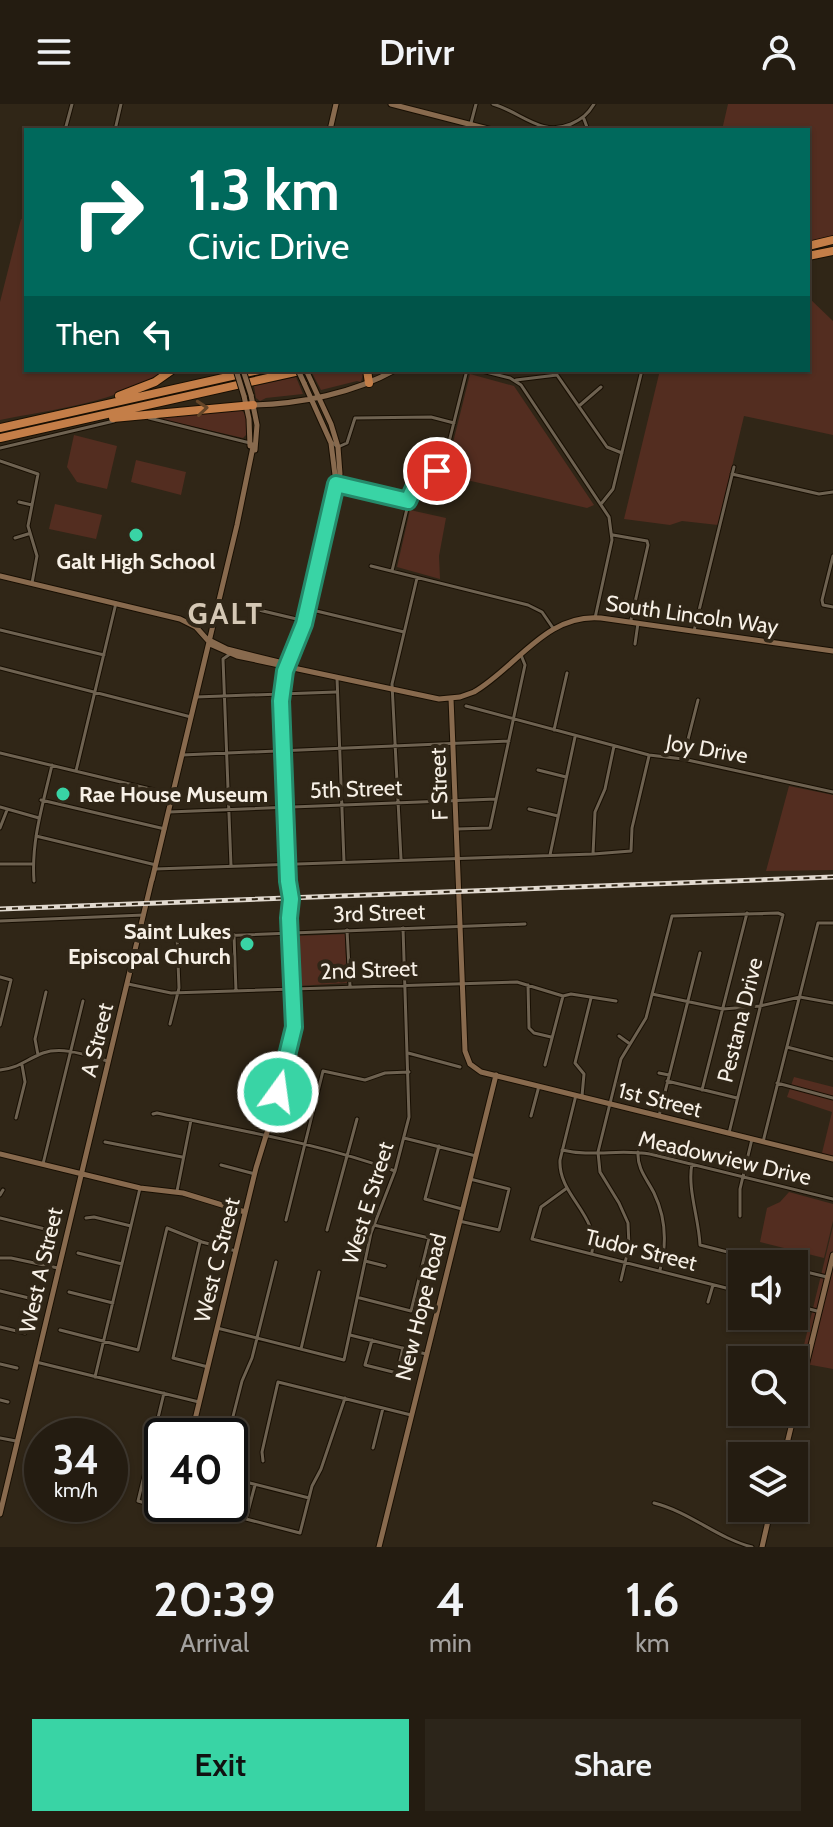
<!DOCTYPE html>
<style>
body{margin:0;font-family:Cabin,sans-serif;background:#2c251a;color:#f1f3f6;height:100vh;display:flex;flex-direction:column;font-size:30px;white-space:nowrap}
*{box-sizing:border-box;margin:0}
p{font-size:26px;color:#a3a19f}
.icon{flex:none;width:44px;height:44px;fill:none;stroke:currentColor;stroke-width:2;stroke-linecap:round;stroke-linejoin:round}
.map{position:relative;height:1443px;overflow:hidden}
.side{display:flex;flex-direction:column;background:#241c11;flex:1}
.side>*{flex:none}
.guide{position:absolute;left:24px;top:24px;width:786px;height:244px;border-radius:0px;box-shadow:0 2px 6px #0004,0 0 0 2px #413a31;background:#00695c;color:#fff;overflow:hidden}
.fabs{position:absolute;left:728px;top:1146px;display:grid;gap:16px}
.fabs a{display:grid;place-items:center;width:80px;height:80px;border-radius:0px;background:#241c11;box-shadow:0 2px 6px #0004,0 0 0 2px #413a31;font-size:40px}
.speed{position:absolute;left:24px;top:1314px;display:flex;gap:16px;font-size:40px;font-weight:700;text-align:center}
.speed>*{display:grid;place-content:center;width:104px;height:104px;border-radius:50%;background:#241c11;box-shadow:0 2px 6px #0004,0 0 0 2px #413a31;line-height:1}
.speed small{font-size:20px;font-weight:400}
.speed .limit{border:4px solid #111;border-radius:12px;background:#fff;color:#111}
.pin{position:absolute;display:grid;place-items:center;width:68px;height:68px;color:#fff;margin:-34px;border:4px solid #fff;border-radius:50%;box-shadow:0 2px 8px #0007}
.me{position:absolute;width:88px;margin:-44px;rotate:14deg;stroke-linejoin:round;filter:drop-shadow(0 0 6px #0008)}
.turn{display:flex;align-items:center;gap:28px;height:168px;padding:0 32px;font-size:36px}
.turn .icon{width:104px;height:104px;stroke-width:2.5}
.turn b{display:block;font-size:56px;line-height:68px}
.then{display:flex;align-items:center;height:76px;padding:0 32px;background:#0003;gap:16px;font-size:30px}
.eta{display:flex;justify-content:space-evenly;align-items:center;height:136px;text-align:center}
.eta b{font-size:48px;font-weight:600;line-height:56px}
.primary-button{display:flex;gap:16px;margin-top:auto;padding:16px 32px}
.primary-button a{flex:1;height:92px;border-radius:0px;background:#39d4a5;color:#111;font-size:32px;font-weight:600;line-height:92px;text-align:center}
.primary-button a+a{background:#2c251a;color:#f1f3f6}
header{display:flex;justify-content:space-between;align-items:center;height:104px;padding:0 32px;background:#241c11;font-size:36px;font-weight:600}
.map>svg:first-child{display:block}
</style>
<header><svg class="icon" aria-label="menu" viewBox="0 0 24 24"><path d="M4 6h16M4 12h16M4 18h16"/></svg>Drivr<svg class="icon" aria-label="person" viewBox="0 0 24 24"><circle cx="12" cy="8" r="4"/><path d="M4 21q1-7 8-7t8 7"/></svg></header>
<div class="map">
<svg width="833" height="1443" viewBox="0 0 833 1443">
<rect width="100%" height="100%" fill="#302617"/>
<path fill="#532d20" d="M728,0H833V132L808,138V26H722Z
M21,115L26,116V266H164C119,299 53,305 0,316V198Z
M808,193L833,217V331L744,312L718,421L682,417L670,421L624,415L660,266H808Z
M326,266H364L361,278L357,277L321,286L312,269Z
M470,270L514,282L594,401L587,404L445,371Z
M296,273L303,290L266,294L260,297L256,294L254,282Z
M240,305C248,310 247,322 247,330L243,334L165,316L143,314Z
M74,331L117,342L107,385L77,378L67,363Z
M136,356L186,368L181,391L131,378Z
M55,400L102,411L96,435L49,425Z
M410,406L446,414L439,452L440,475L397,463Z
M789,682L833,691V766L766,767Z
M345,830L347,879L297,882L295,832Z
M794,973L833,983V1056L821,1053L832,1008L787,993Z
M789,1088L833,1100V1117L824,1154L760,1138L767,1104L780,1098Z
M833,1122V1265L806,1260L812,1243L804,1241Z"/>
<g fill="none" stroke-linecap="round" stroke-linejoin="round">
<defs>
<path id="street" d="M493,0C521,8 541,33 571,20C582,15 588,10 594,0
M584,15L588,26
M471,19L476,0
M65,26L72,0
M115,26L121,0
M478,266L510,274L521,281L609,413L612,436L595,514
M516,276L557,271L607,343L622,349
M579,302L601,283
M149,314L250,339
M333,339L338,343L347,339L355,314L431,313L454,319
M0,344L114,317
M0,357L38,370L28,422L37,452L32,479
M732,370L819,390L833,388
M336,380L407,397
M19,398L32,401
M601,400L613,385L642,266
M613,431L647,437L648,441L631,516
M15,434L28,430
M833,452L822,496L823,501L833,503
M371,462L528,501L542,508L553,524
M392,467L411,388L440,365L444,358L467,266
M246,503L305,517
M308,505L404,528
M0,526L104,551
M694,527L734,363
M635,540L638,519
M230,550L223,555L231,762
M0,564L191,613
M337,574L344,758
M196,593L336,588
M466,602L649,651L683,655L833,688
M554,626L567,569
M0,649L171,690
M182,651L509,637
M683,655L698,596
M538,666L566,673
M76,667L116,499
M41,696L165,725
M0,703L39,714
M529,705L558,712
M169,708L496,695
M0,724L7,706
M457,725L490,724L525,561L521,551
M36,732L156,761
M593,750L631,747L632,724L649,652
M550,751L575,633
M401,755L392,580L417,474
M0,760H33
M155,765L593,750L595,708L605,685L614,642
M34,777C31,737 43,700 52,661
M0,817L144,811
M347,826L350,882
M234,831L236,887
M139,835L525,820
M0,873L11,876L0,921
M128,880L171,889L517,878L563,892L571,890L616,897
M528,881L529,924L534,929L551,933
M652,890L723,905L760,902L800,893L833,899
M170,920L179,884L177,833
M619,932L630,940
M787,943L833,955
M408,949L460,963
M38,951L35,935L46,888
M545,961L563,892
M0,966C17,965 27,955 43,949C64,942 88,952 108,957
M659,969L669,971
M667,977L737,994
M777,979L833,994
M702,986L747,809
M576,991L560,1056C558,1092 600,1111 592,1148
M582,992L584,970L575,959L591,894
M153,1010L157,1009C236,1026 319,1039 395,1067
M531,1012L539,982
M659,1012L700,849
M16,1014L25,978L22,961
M404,1034L476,1052
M105,1038L182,1053
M763,1038L818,819H833
M439,1042L425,1095L462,1105
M562,1046C591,1053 620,1045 650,1050L833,1095
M638,1048C637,1065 647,1075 654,1089C666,1114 667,1140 660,1166
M43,1060L83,897
M692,1060C687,1084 699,1115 700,1141L775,1160
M221,1061L255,1070
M567,1084L541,1103L532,1135L742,1188
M177,1087L191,1016
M0,1091L3,1086
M740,1112V1085L752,1035
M0,1114L49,1126
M86,1114L94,1113L131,1122
M286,1116L323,967L365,976L385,969L409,968
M459,1117L499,1126L509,1085L470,1075
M327,1126L357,1015
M200,1138L173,1254L208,1263
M78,1149L122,1160
M0,1154H11L58,1164
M365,1157L385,1162
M794,1165L827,1173
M621,1176L629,1142L628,1119L619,1099L600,1068L598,1048L621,955L646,914L672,812L778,809L783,811L729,1029
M0,1187L33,1195
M69,1188L113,1199
M360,1194L411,1207L429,1134L374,1121
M708,1198L713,1181
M794,1201L817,1207
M0,1223L25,1229
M217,1224L344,1256L371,1129L395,1067L409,1013L403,824
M60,1226L138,1246L167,1124L202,1138L236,1147
M350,1231L426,1250
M372,1236L365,1261L397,1269L403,1244
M301,1245L319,1168
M36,1258L199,1298
M0,1260L17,1264
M95,1273L140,1084
M164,1289L138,1397L208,1416L212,1400
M0,1296L8,1298
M228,1332L242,1277L252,1254L276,1158
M0,1334L16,1337
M373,1344L383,1304
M263,1357L262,1348L278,1278L411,1311
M230,1374L309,1394
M255,1381L246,1415L300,1429L312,1382L321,1365L345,1294
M654,1399C690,1408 717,1434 752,1443"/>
<path id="secondary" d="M391,0L492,26
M330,26L336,0
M304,279L331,339L336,379
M251,291L257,321L255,346
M244,292L249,315L250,342
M253,301C300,300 354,289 395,266
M0,472L180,515L196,523L212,541L237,552L439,595L460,593L474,588C517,563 546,509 601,514L833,547
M209,536L227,545L279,558
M451,594L465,947L470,960L481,968L833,1055
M152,776L237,421L253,343L250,339
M288,777L291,780L289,814
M0,1050L140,1084L183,1089L245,1108
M191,1332L256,1064L282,980L293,929L281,590L285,566L304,520L340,370L338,343L331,320L306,266
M784,1352L833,1151
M0,1410L152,775
M171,1416L174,1400
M379,1443L496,971
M762,1443L771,1404"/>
<path id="highway" d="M808,142L833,136
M808,152L833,147
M367,266L369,279
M119,292L155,278L172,266
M113,314L253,301
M0,324L259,266
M0,334L304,266"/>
</defs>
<use href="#street" stroke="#180f03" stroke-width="5"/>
<use href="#secondary" stroke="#180f03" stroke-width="7"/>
<use href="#highway" stroke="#180f03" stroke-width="10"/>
<use href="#street" stroke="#6e6251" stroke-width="3"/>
<use href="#secondary" stroke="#886a4e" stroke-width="5"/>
<use href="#highway" stroke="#c47e48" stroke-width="8"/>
<defs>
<path id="rail" d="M0,805L833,773"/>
</defs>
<use href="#rail" stroke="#e2dad0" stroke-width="5"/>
<use href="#rail" stroke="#302617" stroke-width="2" stroke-dasharray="6" stroke-linecap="butt"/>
<defs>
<path id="secondary-bridge" d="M236,266L244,292
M243,266L251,291
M298,266L304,279"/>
</defs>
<use href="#secondary-bridge" stroke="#180f03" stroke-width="7" stroke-linecap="butt"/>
<use href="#secondary-bridge" stroke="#886a4e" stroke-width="5"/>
</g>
<defs><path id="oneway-chevron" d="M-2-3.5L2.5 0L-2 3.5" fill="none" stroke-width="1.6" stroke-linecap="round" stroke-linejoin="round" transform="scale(2)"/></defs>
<use stroke="#644528" href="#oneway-chevron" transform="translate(202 304) rotate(-5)"/>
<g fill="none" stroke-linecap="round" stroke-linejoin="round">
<defs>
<path id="route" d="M278,988L294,923L289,814L291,795L288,777L281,597L285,567L304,520L336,380L408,397L414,384L437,367"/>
</defs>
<use href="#route" stroke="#258a6b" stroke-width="20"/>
<use href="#route" stroke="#39d4a5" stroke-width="14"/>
</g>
<g fill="#39d4a5" stroke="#302617" stroke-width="3">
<circle cx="136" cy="431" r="8"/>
<circle cx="63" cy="690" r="8"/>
<circle cx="247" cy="840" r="8"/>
</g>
<g text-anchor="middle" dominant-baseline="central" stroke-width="8" stroke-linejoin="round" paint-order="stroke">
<g font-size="22" font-weight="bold" fill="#f7f0e6" stroke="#302617">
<text x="136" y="457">Galt High School</text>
<text x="79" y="690" text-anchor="start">Rae House Museum</text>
<text x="231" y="827" text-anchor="end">Saint Lukes<tspan x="231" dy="25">Episcopal Church</tspan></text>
</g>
<g font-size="22" fill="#f7f0e6" stroke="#302617">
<text transform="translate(692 511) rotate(8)">South Lincoln Way</text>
<text transform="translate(707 645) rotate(10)">Joy Drive</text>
<text transform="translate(439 680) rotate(-92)">F Street</text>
<text transform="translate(356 685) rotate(-2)">5th Street</text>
<text transform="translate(379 809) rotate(-2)">3rd Street</text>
<text transform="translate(369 866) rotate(-2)">2nd Street</text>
<text transform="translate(740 916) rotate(-76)">Pestana Drive</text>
<text transform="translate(97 936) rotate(-76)">A Street</text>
<text transform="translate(660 996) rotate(14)">1st Street</text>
<text transform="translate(725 1054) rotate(13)">Meadowview Drive</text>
<text transform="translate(368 1099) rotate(-73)">West E Street</text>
<text transform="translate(641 1146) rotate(14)">Tudor Street</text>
<text transform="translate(217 1156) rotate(-76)">West C Street</text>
<text transform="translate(41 1166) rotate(-77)">West A Street</text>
<text transform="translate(421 1203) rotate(-76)">New Hope Road</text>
</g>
<g font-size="30" font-weight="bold" letter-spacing="2" fill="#d5c8b5" stroke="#302617">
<text x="226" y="509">GALT</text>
</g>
</g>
</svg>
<div class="fabs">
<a><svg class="icon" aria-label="sound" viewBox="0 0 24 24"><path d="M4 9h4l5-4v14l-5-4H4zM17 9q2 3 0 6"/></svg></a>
<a><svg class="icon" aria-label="search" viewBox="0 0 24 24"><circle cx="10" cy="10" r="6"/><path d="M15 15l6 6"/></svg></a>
<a><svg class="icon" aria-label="layers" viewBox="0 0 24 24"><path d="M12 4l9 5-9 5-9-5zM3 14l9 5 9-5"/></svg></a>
</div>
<div class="speed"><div>34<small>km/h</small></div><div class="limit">40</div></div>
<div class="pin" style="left:437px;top:367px;background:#d93025"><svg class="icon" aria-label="arrive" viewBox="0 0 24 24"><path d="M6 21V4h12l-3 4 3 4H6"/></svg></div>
<svg class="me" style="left:278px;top:988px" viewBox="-20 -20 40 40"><circle r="17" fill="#39d4a5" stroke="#fff" stroke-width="3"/><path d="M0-11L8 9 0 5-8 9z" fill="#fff"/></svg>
<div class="guide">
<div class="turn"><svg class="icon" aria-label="right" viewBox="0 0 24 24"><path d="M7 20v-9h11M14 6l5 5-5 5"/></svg><div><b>1.3 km</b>Civic Drive</div></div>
<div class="then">Then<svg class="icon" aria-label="left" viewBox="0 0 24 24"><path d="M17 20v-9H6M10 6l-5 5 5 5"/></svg></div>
</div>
</div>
<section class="side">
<div class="eta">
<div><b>20:39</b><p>Arrival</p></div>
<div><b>4</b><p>min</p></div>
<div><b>1.6</b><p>km</p></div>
</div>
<div class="primary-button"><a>Exit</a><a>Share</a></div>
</section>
